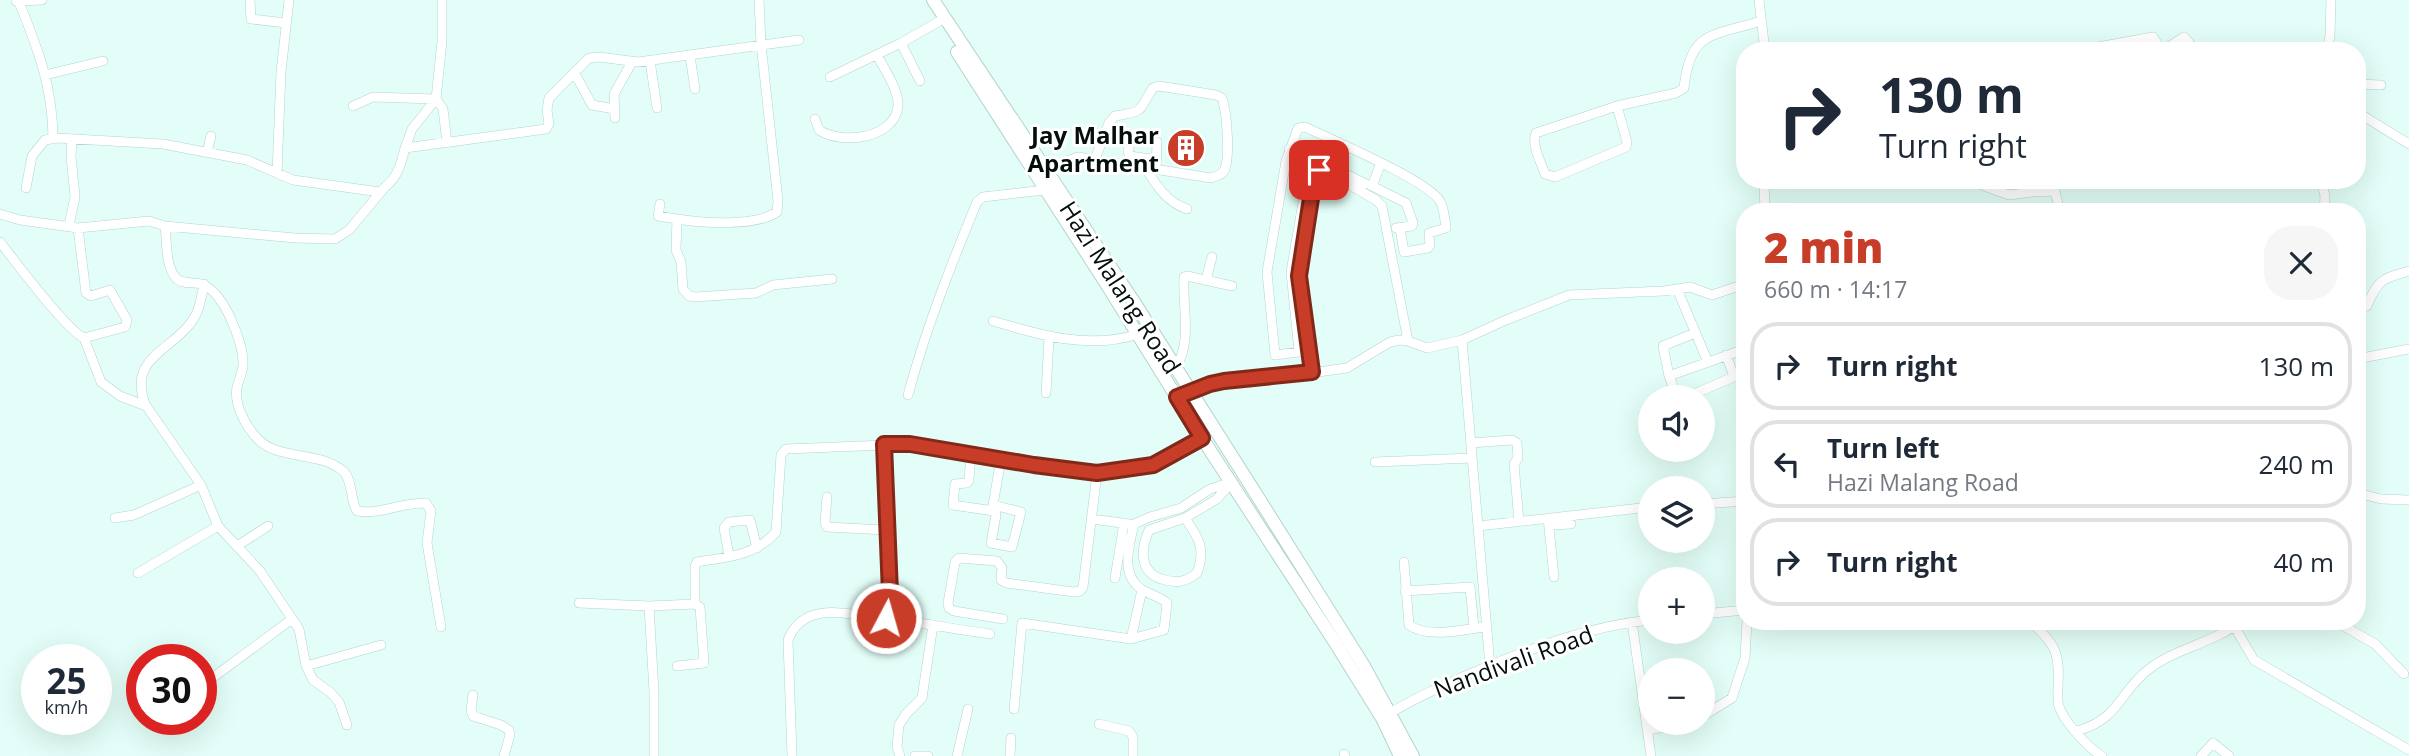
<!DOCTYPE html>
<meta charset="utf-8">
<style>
body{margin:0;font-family:"Open Sans",sans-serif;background:#f6f6f7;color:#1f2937;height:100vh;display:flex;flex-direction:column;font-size:26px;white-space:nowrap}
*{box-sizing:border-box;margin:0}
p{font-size:23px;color:#747a83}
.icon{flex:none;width:38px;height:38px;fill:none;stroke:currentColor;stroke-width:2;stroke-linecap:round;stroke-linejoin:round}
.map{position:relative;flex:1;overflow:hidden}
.details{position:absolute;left:1736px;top:203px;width:630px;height:427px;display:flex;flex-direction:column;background:#fff;border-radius:28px;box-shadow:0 7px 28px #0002}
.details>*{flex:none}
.hud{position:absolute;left:1736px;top:42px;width:630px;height:147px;border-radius:28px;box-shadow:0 7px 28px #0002;background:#fff;color:#1f2937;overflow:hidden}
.buttons{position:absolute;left:1638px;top:385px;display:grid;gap:14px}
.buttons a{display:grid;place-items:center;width:77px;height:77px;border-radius:50%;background:#fff;box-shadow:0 7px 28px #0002;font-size:35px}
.speed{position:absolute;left:21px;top:644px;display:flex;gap:14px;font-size:35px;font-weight:700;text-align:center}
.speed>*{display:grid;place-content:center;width:91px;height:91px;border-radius:50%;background:#fff;box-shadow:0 7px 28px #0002;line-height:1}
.speed small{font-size:18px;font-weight:400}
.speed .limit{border:10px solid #d22;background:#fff;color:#111}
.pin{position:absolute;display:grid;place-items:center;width:60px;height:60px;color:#fff;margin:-30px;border-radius:14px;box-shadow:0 4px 10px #0006}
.me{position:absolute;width:77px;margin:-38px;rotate:6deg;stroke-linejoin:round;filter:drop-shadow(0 0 5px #0008)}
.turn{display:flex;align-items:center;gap:24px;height:147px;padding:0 28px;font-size:32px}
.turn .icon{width:91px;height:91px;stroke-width:2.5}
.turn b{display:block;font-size:49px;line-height:60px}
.round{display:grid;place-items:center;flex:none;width:74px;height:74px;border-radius:28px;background:#f6f6f7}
.head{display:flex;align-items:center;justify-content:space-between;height:119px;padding:0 28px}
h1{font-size:42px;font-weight:800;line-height:52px;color:#c83d27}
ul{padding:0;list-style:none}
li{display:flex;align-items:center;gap:21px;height:88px;margin:0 14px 10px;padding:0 14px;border:4px solid #e0e1e3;border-radius:28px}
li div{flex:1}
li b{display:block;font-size:26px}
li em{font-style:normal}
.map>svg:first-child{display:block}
</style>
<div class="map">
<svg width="2409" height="756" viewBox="0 0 2409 756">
<rect width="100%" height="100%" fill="#e3fef8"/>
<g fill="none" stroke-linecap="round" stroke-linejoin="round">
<defs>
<path id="street" d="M250,0L251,19L286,23
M759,0L761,44L778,201L777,212C755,227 702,223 677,219L676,250L681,262L683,289L689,296L695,297L756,293L773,285L832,279
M1759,0L1765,51
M16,1L42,0
M19,2C38,49 53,88 53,139
M901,43L920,81
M2092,48L2153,37L2162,51
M2162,51L2184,37L2196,51
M2327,51L2330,36L2331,0
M690,56L695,89
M650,61L657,108
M574,72L592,105L614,109
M45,75L103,61
M830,77L901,43L945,18
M2357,84L2381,85
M353,106L373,97L436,99L443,109L447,143
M1617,106L1627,142L1626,147L1555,177L1545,174C1541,162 1531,145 1536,133Z
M1617,106L1676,93L1684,88C1690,30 1713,36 1761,21
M2357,112L2409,144
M615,118L614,94L632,62
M815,119L819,130C841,145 895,139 898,106C899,90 884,69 877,55
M405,148L412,129L436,99L442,41V0
M1289,149L1314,164
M207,152L211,136
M1381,163L1372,186L1406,203L1413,223L1412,226L1396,228
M1145,167C1156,185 1166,202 1187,209
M1044,169L1078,157L1211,178C1216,176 1223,175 1225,169C1230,154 1227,113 1222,98L1216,95L1159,86L1153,88C1137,112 1146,111 1115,116L1109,123L1095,159
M1156,169L1157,143V142L1131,138L1128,152L1130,156L1157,160
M277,173L281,72L289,0
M1764,180L1765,212
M1968,180L2009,195L2032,192
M2025,180L2032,192L2055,191L2060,212
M2052,180L2055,191
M2321,180L2325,196L2324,212
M1366,184L1316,159H1312L1310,162L1291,272L1299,352L1275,355L1267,272L1286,161L1298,128L1305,127C1332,140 1427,180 1440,201C1444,208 1445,220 1446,228L1429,233L1430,245L1428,248L1404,252L1400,228
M26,188L32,156L45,140L57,138L163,144L247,160L293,180L380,192
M660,204L658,216L677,219
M0,214L20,220L78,228L149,221L165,226C167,240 165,266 176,278C181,284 193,282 201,284C213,287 224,304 229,315C236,330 244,349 243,366C242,373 239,380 237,387C234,404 244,423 255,436C276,462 319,450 343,471C353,480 350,500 357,511C381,515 402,502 426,503L431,511L427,543L441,627
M69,225L75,197L71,156L72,139
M165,226L295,238L335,239L349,230L385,187C398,177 401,164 405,148L546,129L549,124L547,110L549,98L589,58L599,57L638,62L799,40
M78,228L86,293L91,296L110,290L127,320L125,327L84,338
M0,242C15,261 66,330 84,338L101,382L120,396L146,406
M1206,280L1212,257
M1677,289L1708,362
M2357,308L2367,306C2377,280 2383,278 2409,271
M993,321C1039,335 1090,350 1138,334
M1462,340L1490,666
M1726,355L1734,376
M2357,359L2409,349
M1175,368C1193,344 1182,305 1184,277L1187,276L1232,286
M1312,372L1299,276L1314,179L1319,170H1324L1376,200L1382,206L1408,341
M1669,376L1663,346L1695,333
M1046,393L1049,338
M908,395C926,328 951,265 977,202L983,197L1045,190L1048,188
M1177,397L1210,384L1238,379L1296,375L1347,368L1390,342L1399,340L1408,341L1427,348L1462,340L1506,320L1569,295L1664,291L1690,287L1712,295L1745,284
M1677,397L1669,376L1745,349
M1687,397L1745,372
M1471,443L1512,440L1517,443L1518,458L1514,464L1519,521
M884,444L890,568V593L886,618
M971,453L969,480L967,483L955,484L953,505L994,511
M1375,462L1472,458
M201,485L218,526L260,571L299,629L306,666L313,680L330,692L339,702L347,725
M2357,493L2381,499L2409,500
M827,497L825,522L827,527L886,530
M1703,504L1745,501
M993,505L1021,512L1012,547L991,543L996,515L993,505L1001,459
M115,518L134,515L201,485L145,404C129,359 166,353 189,325C199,314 201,299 204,284
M1185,518C1199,538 1206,549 1197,573C1186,582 1178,583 1165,580C1139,574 1140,550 1149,530L1185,518L1217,499L1230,484
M1548,518L1554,577
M1092,519L1129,524
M1549,525L1571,524
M1478,526L1650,507
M237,546L268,526
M729,556L724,528L729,522L750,520L757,548
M1404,562L1409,625C1429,639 1463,629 1486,627
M138,573L218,526
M1115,578L1124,523
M1405,591L1470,587L1474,628
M579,603L649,606L654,692V756
M695,604V566L697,562C727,557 755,556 776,532L781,455L786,449L910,444L1097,473L1153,465L1206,436
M649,606L695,604L700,607L704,663L677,666
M1703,614L1745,610
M1003,619L954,611L949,608L948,603L955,562L959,558L997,561L1002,568L1001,580L1006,583L1074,592L1080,591L1083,587L1097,473
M2031,621C2039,630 2051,640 2055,651C2061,667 2057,685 2058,701C2059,717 2088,748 2102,756
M2335,621L2375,644L2404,674
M1632,622L1651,756
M2234,626L2254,660L2409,750
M1131,639L1142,590
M306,666L381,645
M211,679L292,619
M473,695L471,710L473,716L501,725L509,730L510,735L504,756
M1014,709L1022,623L1131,639L1164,630L1167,603C1159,596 1150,595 1141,589C1120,574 1129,546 1134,524L1150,517L1181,508L1210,489L1232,482
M1387,715C1416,697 1447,684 1479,670C1534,647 1591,626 1650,620
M1703,716L1732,698L1745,658L1747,621
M1099,724L1129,731L1133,737V756
M1648,730L1687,723
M2077,731C2120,719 2118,693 2149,669C2176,648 2214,643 2241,621
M1344,754L1345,756
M792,756L788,640C793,627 801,619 814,615C830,610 847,614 862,615C905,620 948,628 990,634
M900,756L897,747L899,725L906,714L922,698L933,625
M915,756H928
M957,756L968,709
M1010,756L1011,738
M2201,756L2213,743L2229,756"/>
<path id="secondary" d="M933,0L1138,308L1263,505L1364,666L1413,756
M957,52L1107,285L1202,438L1334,641L1382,718L1400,756"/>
</defs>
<use href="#street" stroke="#b3d4cd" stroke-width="10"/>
<use href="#secondary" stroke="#b3d4cd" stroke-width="14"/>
<use href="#street" stroke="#fff" stroke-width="9"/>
<use href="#secondary" stroke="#fff" stroke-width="12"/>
</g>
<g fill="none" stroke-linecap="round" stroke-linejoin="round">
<defs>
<path id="route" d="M886,618L890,593L884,444H910L1034,465L1097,473L1153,465L1202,438L1177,397L1210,384L1224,381L1312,372L1299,276L1314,179L1319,170"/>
</defs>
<use href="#route" stroke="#822819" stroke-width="18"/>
<use href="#route" stroke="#c83d27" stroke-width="12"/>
</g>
<defs>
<symbol id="building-disc" viewBox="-11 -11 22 22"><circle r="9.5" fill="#c83d27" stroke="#fff"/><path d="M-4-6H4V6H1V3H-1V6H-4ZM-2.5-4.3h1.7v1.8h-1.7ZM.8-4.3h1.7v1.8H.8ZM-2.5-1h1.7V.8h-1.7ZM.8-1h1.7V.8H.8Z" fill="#fff"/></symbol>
</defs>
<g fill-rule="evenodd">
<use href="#building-disc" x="1164" y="126" width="44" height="44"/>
</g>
<g text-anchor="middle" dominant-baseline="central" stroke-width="6" stroke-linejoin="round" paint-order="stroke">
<g font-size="24" font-weight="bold" fill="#040f0d" stroke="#fff" text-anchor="end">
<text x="1159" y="134">Jay Malhar<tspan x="1159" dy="28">Apartment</tspan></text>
</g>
<g font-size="24" fill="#040f0d" stroke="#fff">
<text transform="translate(1121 287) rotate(57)">Hazi Malang Road</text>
<text transform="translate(1513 661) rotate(-20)">Nandivali Road</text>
</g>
</g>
</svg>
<div class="buttons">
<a><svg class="icon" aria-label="sound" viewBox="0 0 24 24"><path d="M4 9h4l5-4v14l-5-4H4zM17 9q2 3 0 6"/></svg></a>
<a><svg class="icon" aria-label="layers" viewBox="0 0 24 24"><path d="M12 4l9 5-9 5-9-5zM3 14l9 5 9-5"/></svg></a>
<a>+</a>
<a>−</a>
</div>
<div class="speed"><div>25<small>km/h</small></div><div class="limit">30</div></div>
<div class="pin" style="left:1319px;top:170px;background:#d93025"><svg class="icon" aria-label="arrive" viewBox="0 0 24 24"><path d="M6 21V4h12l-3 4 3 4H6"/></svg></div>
<svg class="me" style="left:886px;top:618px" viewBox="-20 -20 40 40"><circle r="17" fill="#c83d27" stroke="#fff" stroke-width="3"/><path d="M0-11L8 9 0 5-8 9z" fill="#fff"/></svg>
<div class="hud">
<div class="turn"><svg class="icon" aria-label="right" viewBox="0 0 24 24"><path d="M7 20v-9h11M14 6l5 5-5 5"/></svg><div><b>130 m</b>Turn right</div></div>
</div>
<section class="details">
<div class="head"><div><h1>2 min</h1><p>660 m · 14:17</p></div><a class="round"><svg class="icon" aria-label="close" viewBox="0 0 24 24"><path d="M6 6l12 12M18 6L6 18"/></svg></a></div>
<ul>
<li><svg class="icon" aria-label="right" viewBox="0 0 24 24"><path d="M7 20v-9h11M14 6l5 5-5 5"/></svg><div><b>Turn right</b></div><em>130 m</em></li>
<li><svg class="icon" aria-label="left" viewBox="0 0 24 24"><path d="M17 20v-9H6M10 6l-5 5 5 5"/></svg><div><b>Turn left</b><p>Hazi Malang Road</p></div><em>240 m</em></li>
<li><svg class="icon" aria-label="right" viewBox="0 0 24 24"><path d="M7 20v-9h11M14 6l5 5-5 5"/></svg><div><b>Turn right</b></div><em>40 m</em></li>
</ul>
</section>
</div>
